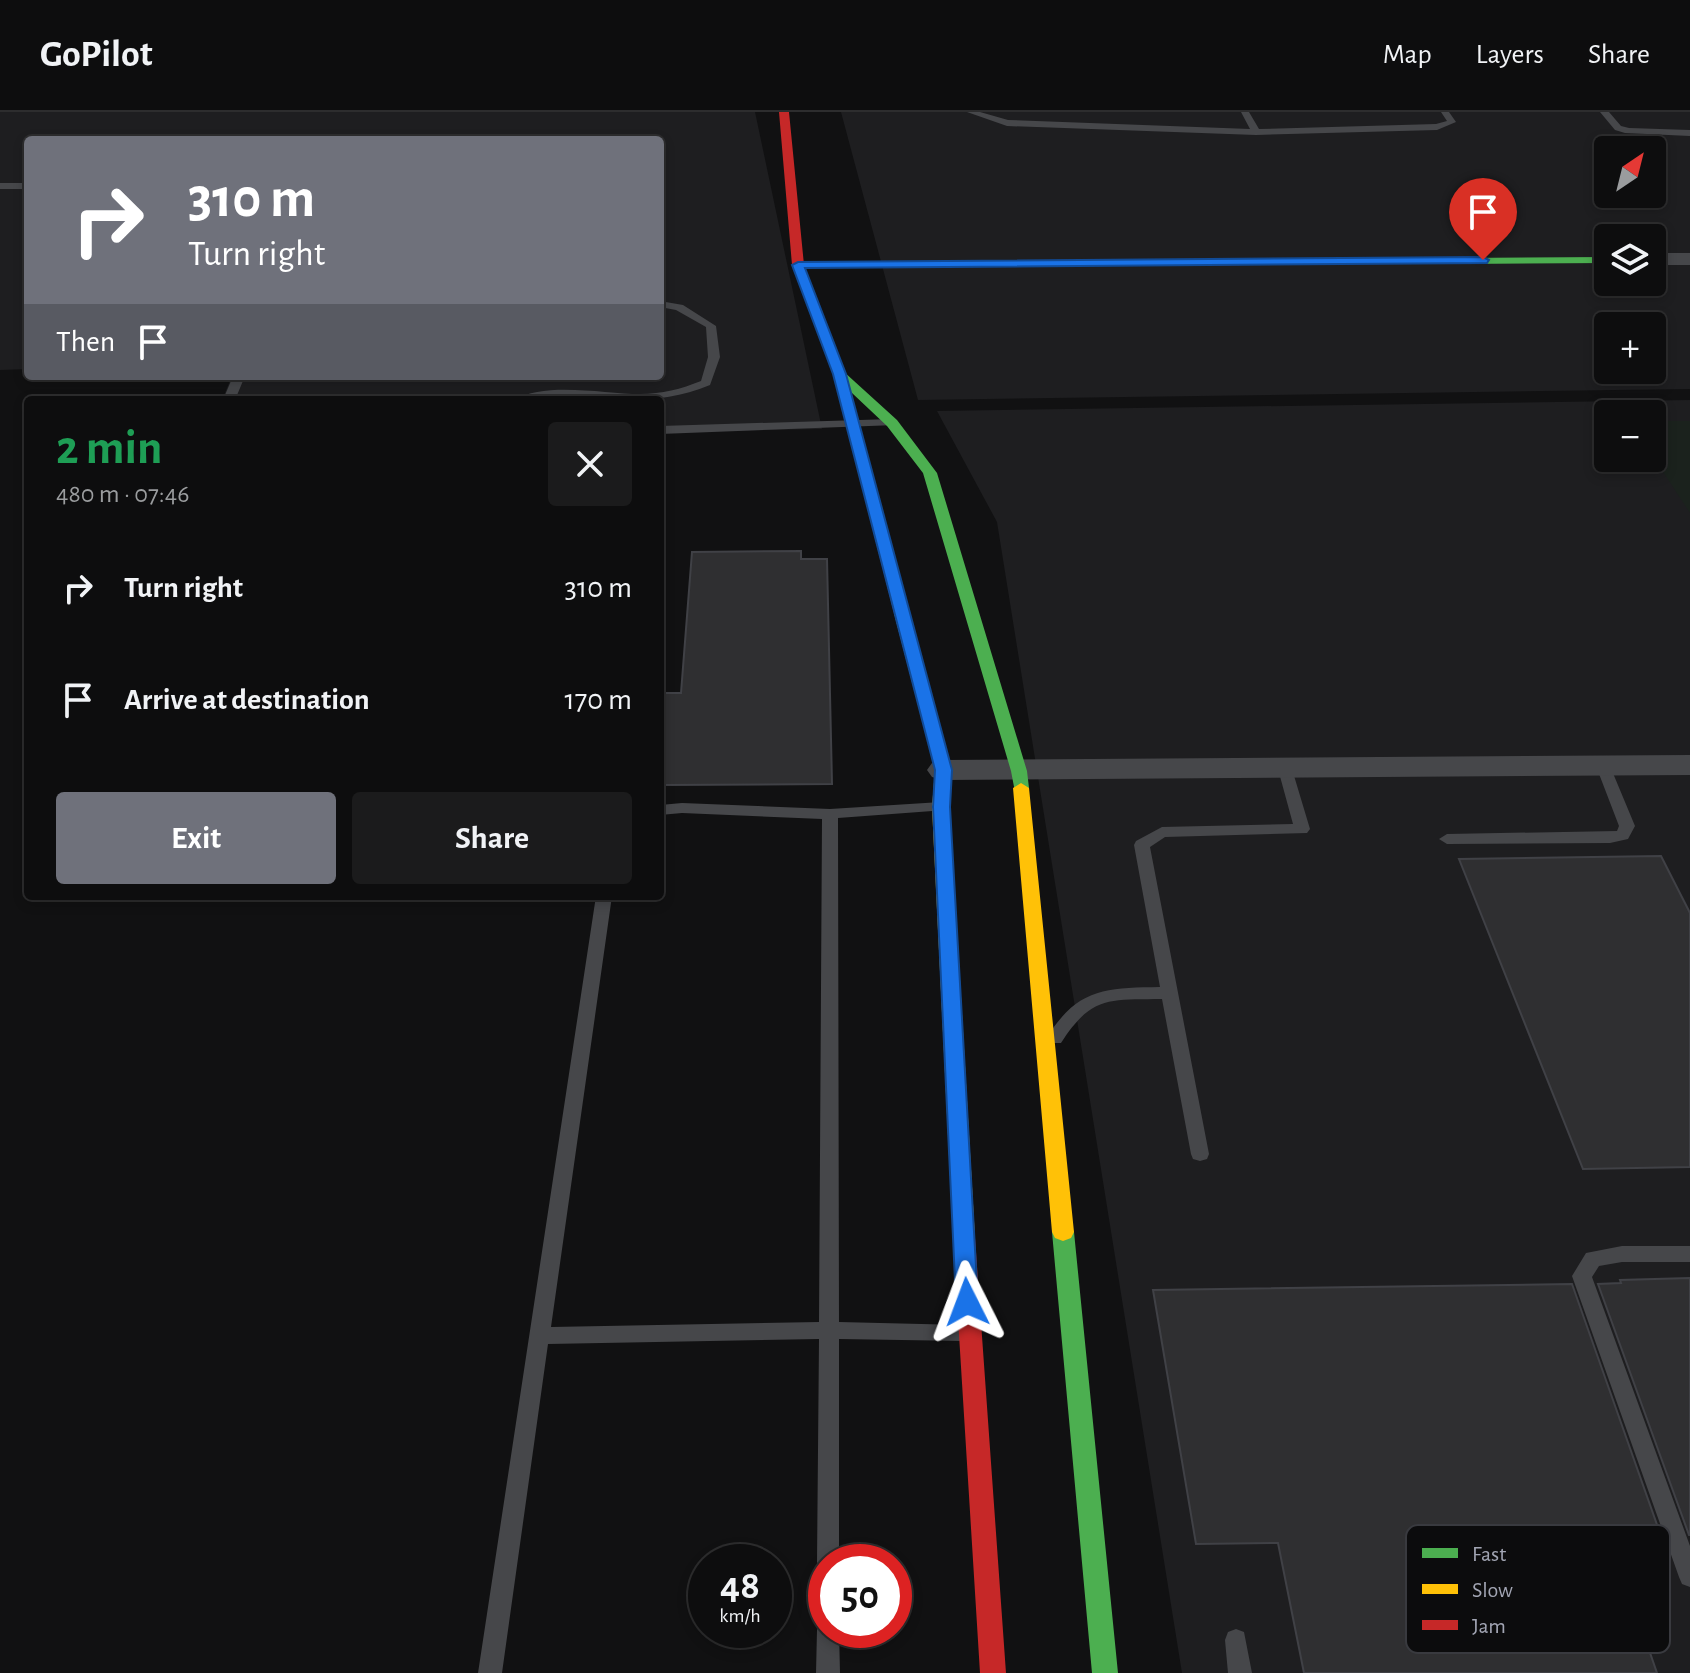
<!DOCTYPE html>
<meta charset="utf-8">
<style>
body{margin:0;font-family:"Alegreya Sans",sans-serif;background:#1b1b1c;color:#f1f3f6;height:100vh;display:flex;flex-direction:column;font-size:30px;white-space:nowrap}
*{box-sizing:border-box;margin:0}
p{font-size:26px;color:#9a9c9e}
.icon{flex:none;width:44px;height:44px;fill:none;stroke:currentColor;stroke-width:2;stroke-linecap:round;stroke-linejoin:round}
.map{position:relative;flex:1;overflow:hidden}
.side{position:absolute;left:24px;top:284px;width:640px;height:504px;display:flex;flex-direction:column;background:#0d0d0e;border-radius:8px;box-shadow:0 4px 12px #0003,0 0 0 2px #2d2d2e}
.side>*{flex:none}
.guide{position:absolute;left:24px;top:24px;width:640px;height:244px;border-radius:8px;box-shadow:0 4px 12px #0003,0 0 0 2px #2d2d2e;background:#6f717b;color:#fff;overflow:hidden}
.needle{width:52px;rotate:35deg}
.fabs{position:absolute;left:1594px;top:24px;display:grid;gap:16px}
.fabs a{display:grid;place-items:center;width:72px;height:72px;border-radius:8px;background:#0d0d0e;box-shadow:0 4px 12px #0003,0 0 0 2px #2d2d2e;font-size:40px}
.speed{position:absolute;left:688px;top:1432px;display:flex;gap:16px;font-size:40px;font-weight:700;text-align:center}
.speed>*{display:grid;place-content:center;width:104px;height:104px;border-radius:50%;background:#0d0d0e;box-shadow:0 4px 12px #0003,0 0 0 2px #2d2d2e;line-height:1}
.speed small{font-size:20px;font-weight:400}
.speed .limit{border:12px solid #d22;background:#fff;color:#111}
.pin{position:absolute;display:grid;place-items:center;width:68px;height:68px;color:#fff;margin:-82px -34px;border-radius:50% 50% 50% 0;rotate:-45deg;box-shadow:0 0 8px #0007}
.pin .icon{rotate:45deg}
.me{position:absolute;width:88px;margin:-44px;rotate:357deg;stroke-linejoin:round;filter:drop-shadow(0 0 6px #0008)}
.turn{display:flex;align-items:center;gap:28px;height:168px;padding:0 32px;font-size:36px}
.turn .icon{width:104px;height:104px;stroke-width:2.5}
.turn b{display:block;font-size:56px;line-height:68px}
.then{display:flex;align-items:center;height:76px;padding:0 32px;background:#0003;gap:16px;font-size:30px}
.round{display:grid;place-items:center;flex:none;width:84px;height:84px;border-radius:8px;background:#1b1b1c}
.overview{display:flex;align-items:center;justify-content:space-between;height:136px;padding:0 32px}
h1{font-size:48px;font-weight:700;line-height:60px;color:#1e9e55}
.button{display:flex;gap:16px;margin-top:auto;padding:16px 32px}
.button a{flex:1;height:92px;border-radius:8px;background:#6f717b;color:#fff;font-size:32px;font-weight:700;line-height:92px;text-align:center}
.button a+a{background:#1b1b1c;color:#f1f3f6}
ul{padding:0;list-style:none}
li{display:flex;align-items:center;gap:24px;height:112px;padding:0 32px}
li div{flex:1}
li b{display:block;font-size:30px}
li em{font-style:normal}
header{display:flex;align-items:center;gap:48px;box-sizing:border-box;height:112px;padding:0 40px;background:#0d0d0e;border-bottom:2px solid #2d2d2e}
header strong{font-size:38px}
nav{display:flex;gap:44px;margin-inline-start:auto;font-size:28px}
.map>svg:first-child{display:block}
</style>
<header>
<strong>GoPilot</strong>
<nav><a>Map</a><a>Layers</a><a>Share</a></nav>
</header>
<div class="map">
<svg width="1690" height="1561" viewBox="0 0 1690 1561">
<rect width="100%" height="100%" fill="#111112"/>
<path fill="#1e1e20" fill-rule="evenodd" d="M0,0H755L822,317L660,320V288H222L232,264H660V28H28V257L0,258Z
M841,0H1690V277L918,288ZM1608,38H1652V82H1608ZM1608,126H1652V170H1608ZM1608,214H1652V258H1608Z
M1690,288V1561H1182L997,410L937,299ZM1608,302H1652V346H1608Z"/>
<path fill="#1b221d" d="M1652,309H1690V401L1652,343Z"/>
<path fill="#2f2f31" stroke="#404146" stroke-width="2" d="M801,439V447H827L832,672L660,673V581H681L692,440Z
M1661,744L1690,801V1055L1583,1057L1459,747Z
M1690,1166V1423H1689L1598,1172L1621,1171L1620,1168Z
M1572,1172L1661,1424L1610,1425L1657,1561H1304L1278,1431L1196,1432L1153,1178Z"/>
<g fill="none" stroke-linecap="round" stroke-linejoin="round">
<path fill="#46474a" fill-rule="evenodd" d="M967,0H980L1008,8L1250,17L1241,0H1249L1259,17L1436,12L1447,9L1441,0H1449L1456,10L1437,18L1256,23L1007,14Z
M1600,0H1609L1621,14L1629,16L1690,18V24L1625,21L1615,18Z
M0,71H28V77H0Z
M660,189L683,193L716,214L720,245L710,273C663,293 622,287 572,286C553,285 534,288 515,288C544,269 606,282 640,282C662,282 681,277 701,269L708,245L706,215L676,198L660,195Z
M233,264H245L235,288H223Z
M892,307L896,309V313L660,322V314Z
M1603,649L1610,654L1635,714L1628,727L1610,731L1447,732L1439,727L1447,722L1617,719L1619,714L1596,654Z
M1285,652L1292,657L1310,717L1307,721L1165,725L1150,735L1209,1042L1207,1047L1200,1049L1193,1047L1191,1042L1162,887C1109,888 1092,883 1061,931H1049L1046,927C1077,876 1105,876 1160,875L1134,733L1136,729L1162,715L1293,712L1278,657Z
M941,690L949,695L946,698L838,706L839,1210L963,1213L970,1215L973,1221L970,1227L963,1229L839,1227V1450H826V1460L820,1457L817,1450L819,1227L548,1232L502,1561H478L596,784H612L551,1215L819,1210L822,707L682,701L660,703V693L682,691L830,697Z
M1622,1134H1690V1150H1622L1599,1154L1592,1165L1690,1434V1475L1682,1472L1679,1465L1572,1164L1586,1141Z
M826,1508V1518H839L840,1561H816L817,1518L820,1510Z
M1236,1517L1244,1520L1252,1561H1228L1225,1528L1228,1520Z"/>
<path fill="#46474a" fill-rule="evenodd" d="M1652,141H1690V153H1652Z
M1690,643V663L943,668L932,665L927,658L932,651L943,648Z"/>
<path fill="#4caf50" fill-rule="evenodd" d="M1608,145V151L1459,152L1453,149L1459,146Z
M1133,148L1137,149V153L798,156L792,153L798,150Z
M835,259H843L897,308L937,361L1027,659L1029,676L1027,680H1015L1011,659L923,361L887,314L835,265Z
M1063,1111L1071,1114L1074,1120L1118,1561H1092L1052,1120L1055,1114Z"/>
<path fill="#ffc107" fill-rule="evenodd" d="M902,496L910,501L951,658L950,695L975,1126L972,1132L964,1135L956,1132L953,1126L932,695L935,658L894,501Z
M1021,671L1029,676L1074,1120L1071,1126L1063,1129L1055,1126L1052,1120L1013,676Z"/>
<path fill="#c62828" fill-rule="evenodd" d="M779,0H789L804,153L845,262L910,501L907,504L902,506L894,501L833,262L792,153Z
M1459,146L1463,147V151L1133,154L1127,151L1133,148Z
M964,1117L972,1120L975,1126L1006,1561H980L953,1126L956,1120Z"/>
</g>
<path fill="#1a73e8" stroke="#114b97" stroke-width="2" d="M1483,145L1489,148L1487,151L805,156L846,262L952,658L950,695L978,1190L975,1197L967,1199L959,1197L956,1190L933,695L935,658L833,262L792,153L798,150Z"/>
<rect x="1406" y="1413" width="264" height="128" rx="12" fill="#0c0c0d" stroke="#393a3f" stroke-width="2"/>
<rect x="1422" y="1436" width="36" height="10" fill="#4caf50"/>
<rect x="1422" y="1472" width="36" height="10" fill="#ffc107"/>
<rect x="1422" y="1508" width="36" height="10" fill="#c62828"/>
<g font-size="22" fill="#a2a5b3">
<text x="1472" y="1449">Fast</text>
<text x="1472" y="1485">Slow</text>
<text x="1472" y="1521">Jam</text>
</g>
</svg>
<div class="fabs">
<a><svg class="needle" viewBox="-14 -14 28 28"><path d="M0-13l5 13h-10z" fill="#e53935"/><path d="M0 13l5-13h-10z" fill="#9a9c9e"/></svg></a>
<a><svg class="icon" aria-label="layers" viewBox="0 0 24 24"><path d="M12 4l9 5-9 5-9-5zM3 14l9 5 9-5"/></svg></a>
<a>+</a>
<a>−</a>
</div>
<div class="speed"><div>48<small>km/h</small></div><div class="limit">50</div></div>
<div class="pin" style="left:1483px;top:148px;background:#d93025"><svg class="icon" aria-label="arrive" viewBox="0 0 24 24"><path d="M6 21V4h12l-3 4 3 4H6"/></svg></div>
<svg class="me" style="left:967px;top:1190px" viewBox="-20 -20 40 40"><path d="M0-17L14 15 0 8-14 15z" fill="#1a73e8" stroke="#fff" stroke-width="4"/></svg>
<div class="guide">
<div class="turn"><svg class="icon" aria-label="right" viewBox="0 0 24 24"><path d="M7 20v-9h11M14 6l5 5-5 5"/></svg><div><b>310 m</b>Turn right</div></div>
<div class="then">Then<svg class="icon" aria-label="arrive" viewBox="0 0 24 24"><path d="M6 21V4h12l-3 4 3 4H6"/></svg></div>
</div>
<section class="side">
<div class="overview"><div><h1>2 min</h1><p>480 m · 07:46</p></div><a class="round"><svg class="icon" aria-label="close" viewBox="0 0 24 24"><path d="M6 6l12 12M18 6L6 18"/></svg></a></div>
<ul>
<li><svg class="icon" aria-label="right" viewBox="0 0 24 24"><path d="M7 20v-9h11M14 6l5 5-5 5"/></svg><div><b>Turn right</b></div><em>310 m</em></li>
<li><svg class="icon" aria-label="arrive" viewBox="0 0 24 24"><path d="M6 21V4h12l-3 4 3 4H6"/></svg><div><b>Arrive at destination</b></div><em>170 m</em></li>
</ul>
<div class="button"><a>Exit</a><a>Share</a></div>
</section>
</div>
